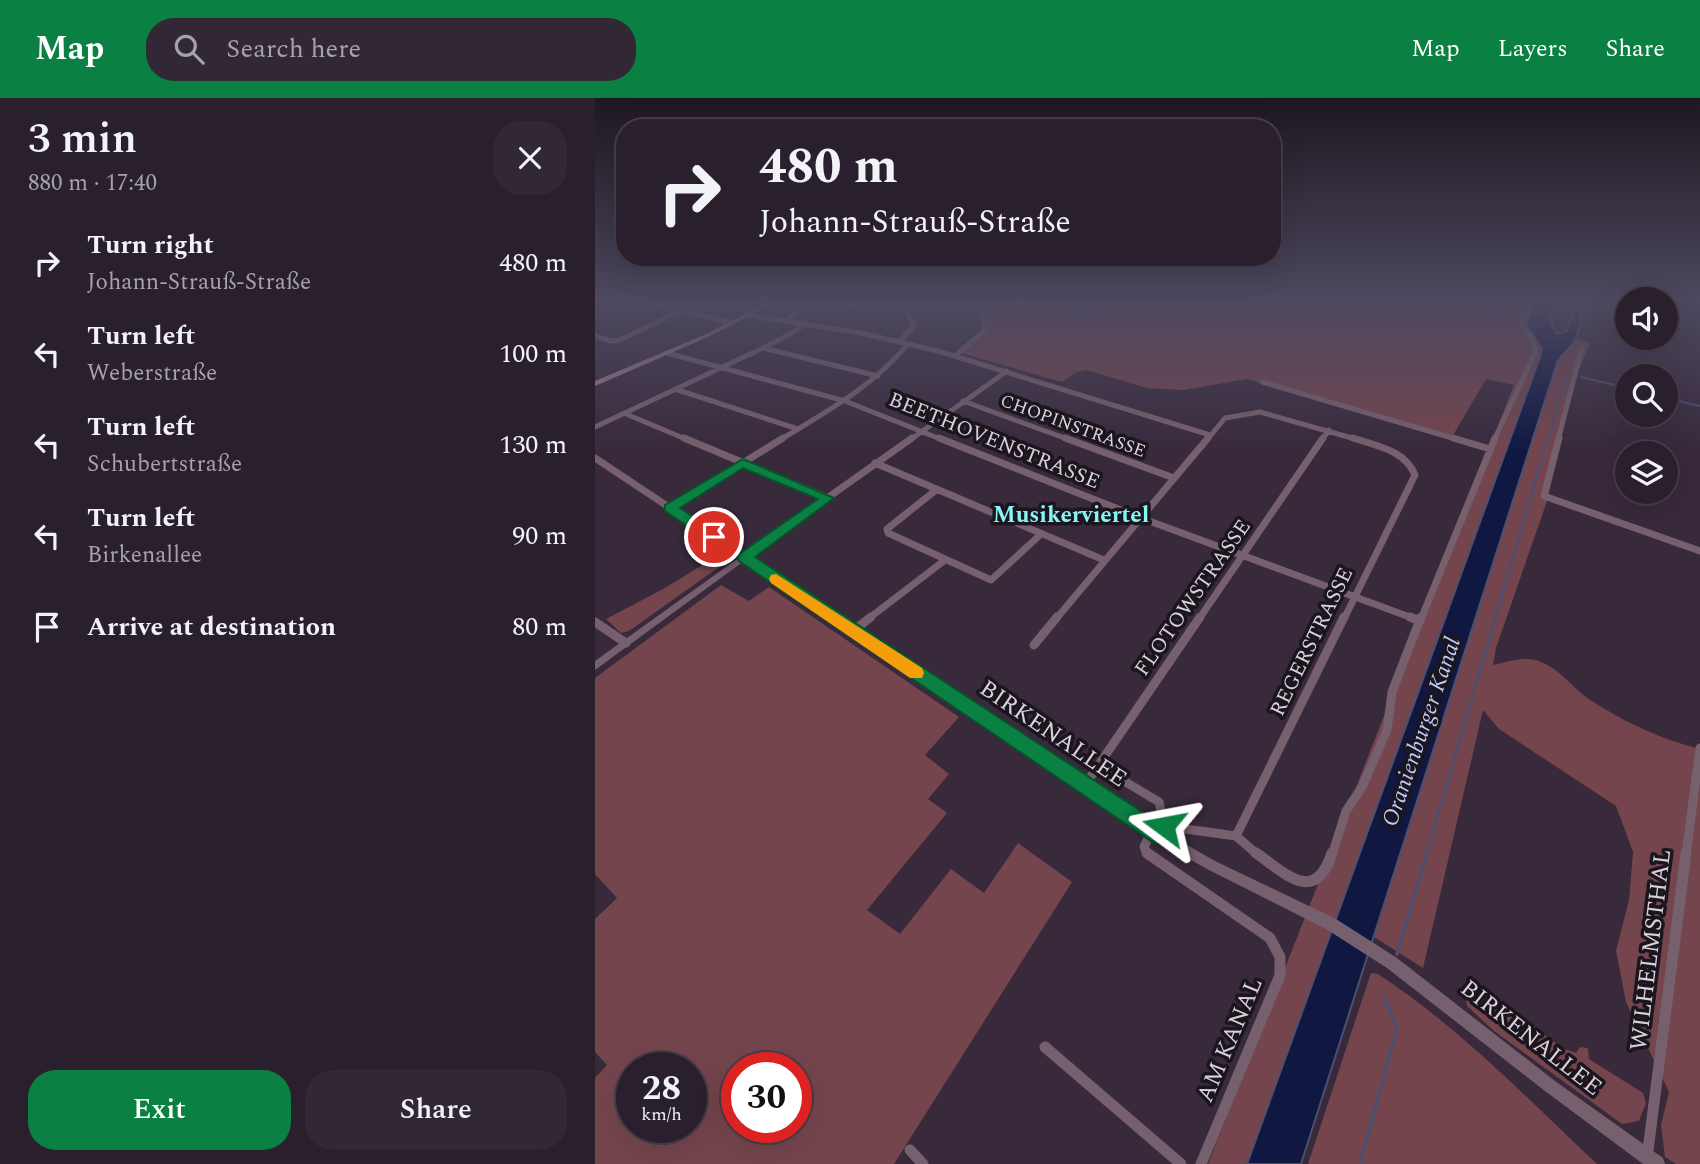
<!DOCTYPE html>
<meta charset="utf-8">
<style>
body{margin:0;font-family:Spectral,serif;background:#322734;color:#f1f3f6;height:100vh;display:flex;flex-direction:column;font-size:26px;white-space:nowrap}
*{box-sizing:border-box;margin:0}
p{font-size:23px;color:#a5a2a9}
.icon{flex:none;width:38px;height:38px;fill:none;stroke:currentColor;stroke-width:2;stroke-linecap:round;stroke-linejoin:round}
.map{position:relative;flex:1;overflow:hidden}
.details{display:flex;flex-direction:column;background:#2a1f2c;width:595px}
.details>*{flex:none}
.top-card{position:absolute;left:21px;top:21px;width:665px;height:147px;border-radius:28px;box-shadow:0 7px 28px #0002,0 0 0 2px #463d48;background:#2a1f2c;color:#f1f3f6;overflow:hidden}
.fabs{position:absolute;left:1020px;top:189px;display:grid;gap:14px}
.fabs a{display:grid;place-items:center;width:63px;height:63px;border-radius:50%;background:#2a1f2c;box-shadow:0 7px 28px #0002,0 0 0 2px #463d48;font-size:35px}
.speed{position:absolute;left:21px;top:954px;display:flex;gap:14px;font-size:35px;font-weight:700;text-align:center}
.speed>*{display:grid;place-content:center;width:91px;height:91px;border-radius:50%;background:#2a1f2c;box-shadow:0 7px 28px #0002,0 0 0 2px #463d48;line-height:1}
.speed small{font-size:18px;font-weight:400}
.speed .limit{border:10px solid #d22;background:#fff;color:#111}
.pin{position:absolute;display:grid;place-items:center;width:60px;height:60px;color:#fff;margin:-30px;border:4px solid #fff;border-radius:50%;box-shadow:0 2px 7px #0007}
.me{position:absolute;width:77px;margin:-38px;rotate:283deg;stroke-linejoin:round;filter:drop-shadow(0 0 5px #0008)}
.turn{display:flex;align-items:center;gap:24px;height:147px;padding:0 28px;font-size:32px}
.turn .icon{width:91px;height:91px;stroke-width:2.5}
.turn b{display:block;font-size:49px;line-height:60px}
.round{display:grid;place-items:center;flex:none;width:74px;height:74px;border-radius:28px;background:#322734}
.headline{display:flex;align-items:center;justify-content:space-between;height:119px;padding:0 28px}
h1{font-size:42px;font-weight:600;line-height:52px}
.primary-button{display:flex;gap:14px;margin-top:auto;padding:14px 28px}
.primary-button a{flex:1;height:80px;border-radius:28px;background:#0b8043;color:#fff;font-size:28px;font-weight:600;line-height:80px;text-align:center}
.primary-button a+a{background:#322734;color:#f1f3f6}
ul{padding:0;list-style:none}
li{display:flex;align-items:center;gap:21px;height:91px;padding:0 28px}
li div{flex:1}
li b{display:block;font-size:26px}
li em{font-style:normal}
header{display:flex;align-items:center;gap:42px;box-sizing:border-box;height:98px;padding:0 35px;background:#0b8043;color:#fff}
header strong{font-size:33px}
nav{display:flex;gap:38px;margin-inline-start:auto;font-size:24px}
.search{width:490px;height:63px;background:#322734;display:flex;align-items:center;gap:18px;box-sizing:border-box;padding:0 24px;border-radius:28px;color:#a5a2a9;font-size:26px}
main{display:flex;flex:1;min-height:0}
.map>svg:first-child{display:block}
</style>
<header>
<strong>Map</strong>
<div class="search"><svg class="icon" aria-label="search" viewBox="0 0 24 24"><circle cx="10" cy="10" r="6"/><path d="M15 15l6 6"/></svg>Search here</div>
<nav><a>Map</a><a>Layers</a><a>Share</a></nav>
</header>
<main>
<section class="details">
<div class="headline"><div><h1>3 min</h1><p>880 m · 17:40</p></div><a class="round"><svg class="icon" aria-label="close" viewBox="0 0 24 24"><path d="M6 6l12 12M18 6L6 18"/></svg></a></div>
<ul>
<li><svg class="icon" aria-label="right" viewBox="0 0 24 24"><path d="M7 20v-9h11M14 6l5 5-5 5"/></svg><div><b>Turn right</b><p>Johann-Strauß-Straße</p></div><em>480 m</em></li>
<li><svg class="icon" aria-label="left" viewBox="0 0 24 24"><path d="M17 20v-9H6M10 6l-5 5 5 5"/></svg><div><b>Turn left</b><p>Weberstraße</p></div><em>100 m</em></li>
<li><svg class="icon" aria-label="left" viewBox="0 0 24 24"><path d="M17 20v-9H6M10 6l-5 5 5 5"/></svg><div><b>Turn left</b><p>Schubertstraße</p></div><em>130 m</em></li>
<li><svg class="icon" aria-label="left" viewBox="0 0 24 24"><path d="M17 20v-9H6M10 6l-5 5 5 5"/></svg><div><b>Turn left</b><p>Birkenallee</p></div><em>90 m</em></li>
<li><svg class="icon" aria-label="arrive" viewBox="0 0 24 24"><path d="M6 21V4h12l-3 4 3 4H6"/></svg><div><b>Arrive at destination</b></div><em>80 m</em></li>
</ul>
<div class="primary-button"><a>Exit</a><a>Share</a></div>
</section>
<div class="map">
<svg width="1105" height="1066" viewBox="0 0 1105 1066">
<rect width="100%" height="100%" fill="#38293b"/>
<path fill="#75454d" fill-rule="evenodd" d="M382,205H475L473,211L483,217L528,205H939L931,226L947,251L945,259L652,1066H613L919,287L891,281L857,339L652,281L588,292L552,290L492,272L481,274L467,284L366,255L391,233L390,218Z
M993,205H1032V231L1021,229L1012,209Z
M980,241L995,245L980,280L952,403L901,550L898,567C914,564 924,559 940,562C964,568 977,591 997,603C1031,625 1066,641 1105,651V1066H1081L1070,1059L1066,1027L1074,994L1031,904L1021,853L1034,802L1038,754L1021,708L904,631L888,612L828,870L779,839L962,264Z
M125,456L134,462L34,533L26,535L11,521L70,490Z
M126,487L154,503L174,489L364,619L330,657L354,676L333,701L352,715L272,812L305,836L356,771L389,795L423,745L477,784L299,1066H0V980L12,967L0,954V821L22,800L0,776V580ZM37,970H96V1029H37ZM142,970H201V1029H142Z
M776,875L783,876C864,929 932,1000 1002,1066H713Z
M878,889L887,894L903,907L923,917L967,950L981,955L985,949L993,950L994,961L1048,995L1051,1005L1044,1023L1027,1026L899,933L872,908L869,892Z"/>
<path fill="#101842" stroke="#4c4f70" stroke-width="2" d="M939,205L956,206L955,219L961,236L972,233L981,207L987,208C985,221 985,238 977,247C971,254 966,256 962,265L706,1066H652L945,259L947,251L931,226Z"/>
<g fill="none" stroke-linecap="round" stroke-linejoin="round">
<path stroke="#4c4f70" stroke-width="2" d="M878,205L925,218
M986,279L1032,290
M1071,300L1105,308
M953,342L972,276H975"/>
<path stroke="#4c4f70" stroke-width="2.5" d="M831,757L953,340"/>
<path stroke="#4c4f70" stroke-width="3.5" d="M802,856L832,755
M765,1066L802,930L789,899"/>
<path stroke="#77606d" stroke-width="5" d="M56,205L137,225
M243,205L259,208
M152,217L266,235L343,253L615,337
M190,223L218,205
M0,238L16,243L25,242L87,212
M305,243L319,228L308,205
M168,250L283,278
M72,255L250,303L348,342
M360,258L389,233L387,217L380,205
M667,284L864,342
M83,292L203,331
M368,303L475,342
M31,316L93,342
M0,329L168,250L199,234L210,225
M185,342C234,312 276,290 313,246
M315,342L412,273
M612,342L630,320L665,314L764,342
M727,342L734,332
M899,342L940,255L939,244L926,226L934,205
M963,342L987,250"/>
<path stroke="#77606d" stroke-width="7" d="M89,340L233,400
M344,340L546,420L820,521
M470,340L579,380
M858,340L895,351
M964,340L949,398L1105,453
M0,360L149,459L317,340
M280,365L509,462
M341,392L292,431L293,435L396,482L445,437
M75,410L188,340
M273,521L350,462
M461,521L613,340
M604,521L728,340
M749,521L820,377C810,352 782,348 758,340
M826,521L900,340"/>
<path stroke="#77606d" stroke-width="9" d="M815,519L825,523
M0,524L31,545
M258,533L276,519
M439,547L462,519
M504,668L564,704L569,728
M490,687L605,519
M563,736L569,728L641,738L663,757
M641,738L749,519
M553,757L549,749L557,732
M737,757L751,713L767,689L792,632L797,594L826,519
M1091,757L1105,650"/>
<path stroke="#77606d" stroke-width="11" d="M552,755L675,840L685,859V877L606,1066
M661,755C690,775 720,808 737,755
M450,949L586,1066
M315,1052L328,1066
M1052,1060L1091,755"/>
<path fill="#77606d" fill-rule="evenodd" d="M149,456L571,735L620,763L741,821L802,860L960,983L1068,1060L1070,1066H1048L950,993L792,870L731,831L612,771L563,743L149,463L0,572V563Z"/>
<path fill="#9f7a8f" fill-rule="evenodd" d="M172,205H179L113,239L0,288V283L109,237Z"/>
</g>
<linearGradient id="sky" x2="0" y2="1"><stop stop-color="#1f1720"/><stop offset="0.58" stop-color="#4d4960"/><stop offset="1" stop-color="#4d4960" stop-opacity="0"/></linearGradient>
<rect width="1105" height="354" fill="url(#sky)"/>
<path fill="#0b8043" stroke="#07532c" stroke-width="2" d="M148,361L239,400L160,459L561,723L569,718L576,721L579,728L570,743L563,746L556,743L144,463L142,460L144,456L223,401L148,370L85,410L124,436V443H114L70,413V407Z"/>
<path fill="#f59e0b" d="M181,476L327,570L329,575L327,580H315L176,485L174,481L176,477Z"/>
<g text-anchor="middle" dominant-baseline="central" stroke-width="7" stroke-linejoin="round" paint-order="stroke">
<g font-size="18" fill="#d9d0db" stroke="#1b151d">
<text transform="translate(478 328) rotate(20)">CHOPINSTRASSE</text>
</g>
<g font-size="21" fill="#d9d0db" stroke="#1b151d">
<text transform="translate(399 343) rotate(22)">BEETHOVENSTRASSE</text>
<text transform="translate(598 500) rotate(-55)">FLOTOWSTRASSE</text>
<text transform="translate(717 544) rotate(-64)">REGERSTRASSE</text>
</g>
<g font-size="23" font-weight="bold" fill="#88f4f7" stroke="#1b151d">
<text x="476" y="417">Musikerviertel</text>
</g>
<g font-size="23" font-style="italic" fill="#bccbf9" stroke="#1b151d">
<text transform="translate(827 634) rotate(-71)">Oranienburger Kanal</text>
</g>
<g font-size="24" fill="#d9d0db" stroke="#1b151d">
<text transform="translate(458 636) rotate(34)">BIRKENALLEE</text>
<text transform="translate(1056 852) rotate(-83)">WILHELMSTHAL</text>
<text transform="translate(936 940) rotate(38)">BIRKENALLEE</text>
<text transform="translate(635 942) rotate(-67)">AM KANAL</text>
</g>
</g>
</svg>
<div class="fabs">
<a><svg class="icon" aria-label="sound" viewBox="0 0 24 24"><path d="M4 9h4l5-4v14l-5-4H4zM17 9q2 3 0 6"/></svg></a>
<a><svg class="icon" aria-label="search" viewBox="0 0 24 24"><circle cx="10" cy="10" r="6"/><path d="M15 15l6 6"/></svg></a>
<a><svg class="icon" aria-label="layers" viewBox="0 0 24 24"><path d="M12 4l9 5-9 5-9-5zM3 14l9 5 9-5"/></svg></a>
</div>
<div class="speed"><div>28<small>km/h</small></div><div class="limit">30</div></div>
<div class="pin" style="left:119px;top:439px;background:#d93025"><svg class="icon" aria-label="arrive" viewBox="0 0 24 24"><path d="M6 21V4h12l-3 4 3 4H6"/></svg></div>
<svg class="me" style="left:569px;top:728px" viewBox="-20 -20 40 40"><path d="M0-17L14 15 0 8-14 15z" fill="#0b8043" stroke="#fff" stroke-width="4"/></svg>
<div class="top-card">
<div class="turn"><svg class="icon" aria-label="right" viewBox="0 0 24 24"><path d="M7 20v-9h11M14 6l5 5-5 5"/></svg><div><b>480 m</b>Johann-Strauß-Straße</div></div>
</div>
</div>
</main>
